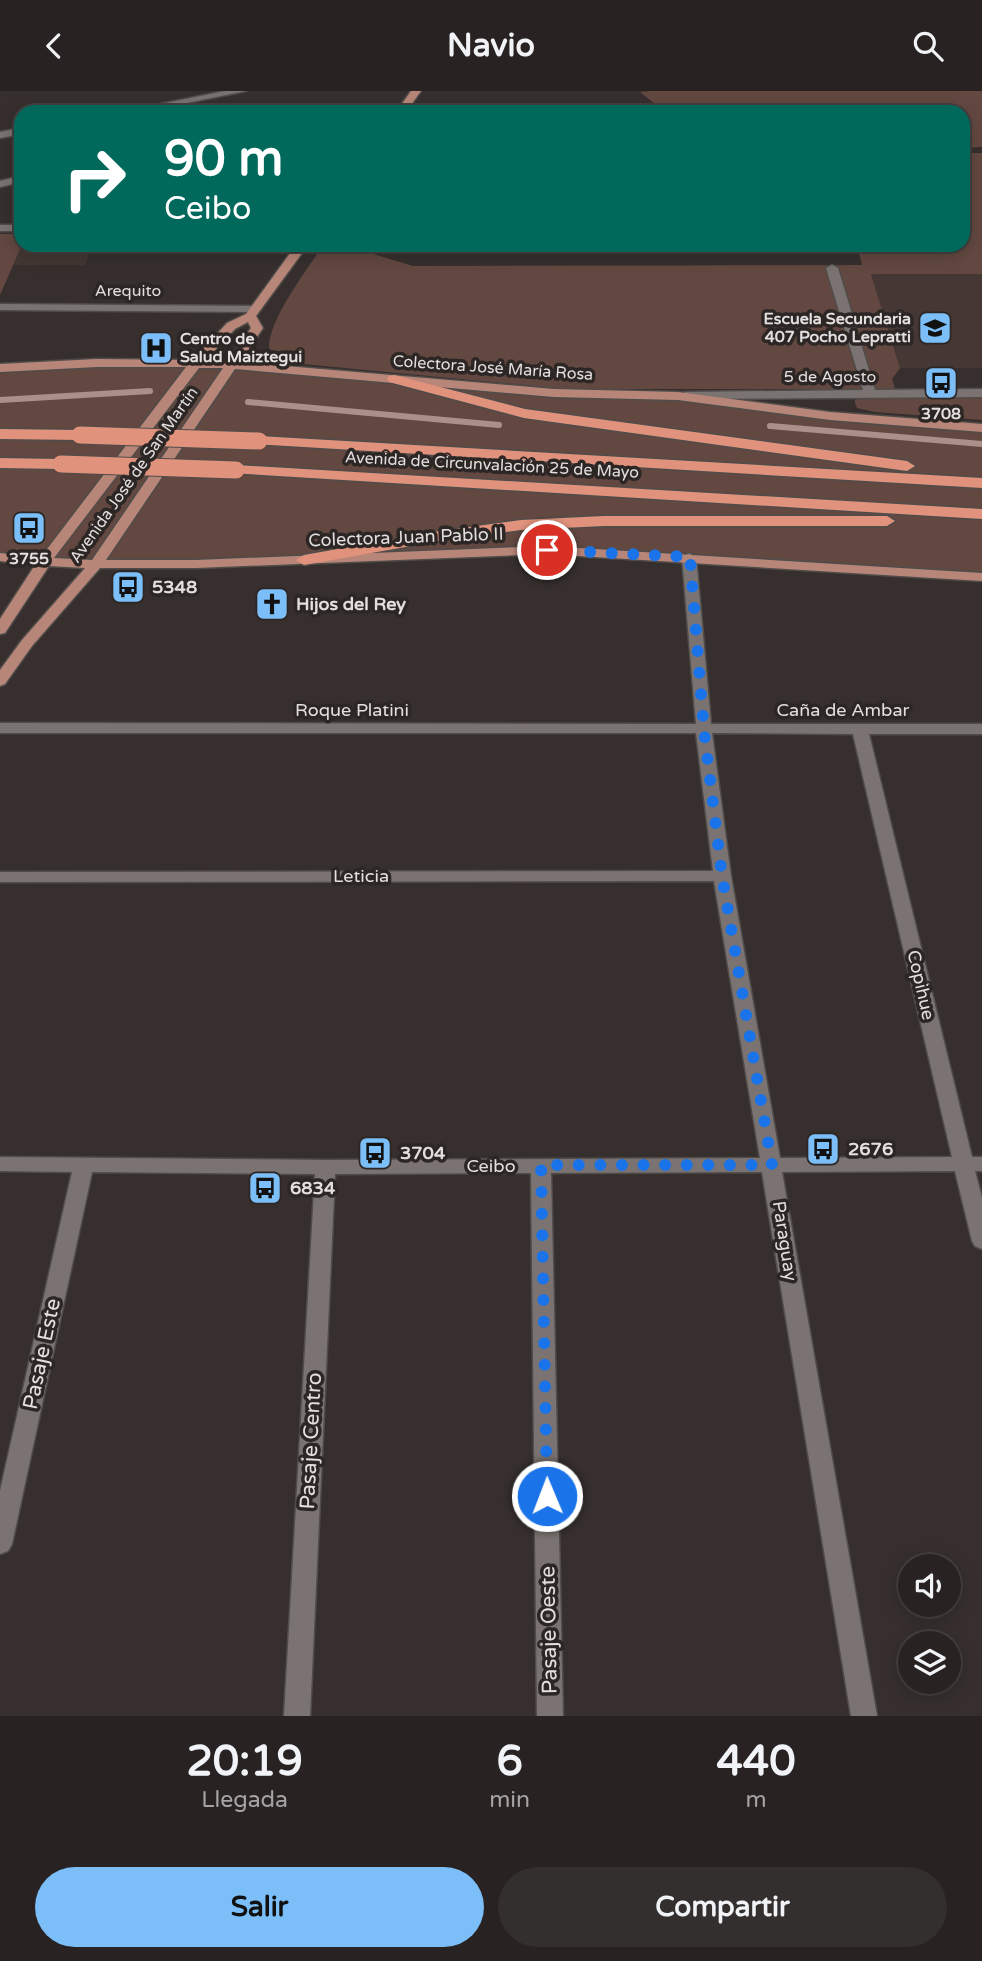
<!DOCTYPE html>
<html lang="es">
<meta charset="utf-8">
<style>
body{margin:0;font-family:"Varela Round",sans-serif;background:#342f2f;color:#f1f3f6;height:100vh;display:flex;flex-direction:column;font-size:26px;white-space:nowrap}
*{box-sizing:border-box;margin:0}
p{font-size:23px;color:#a5a4a5}
.icon{flex:none;width:38px;height:38px;fill:none;stroke:currentColor;stroke-width:2;stroke-linecap:round;stroke-linejoin:round}
.map{position:relative;height:1625px;overflow:hidden}
.side{display:flex;flex-direction:column;background:#282322;flex:1}
.side>*{flex:none}
.banner{position:absolute;left:14px;top:14px;width:956px;height:147px;border-radius:21px;box-shadow:0 4px 18px #0003,0 0 0 2px #444040;background:#00695c;color:#fff;overflow:hidden}
.fabs{position:absolute;left:898px;top:1463px;display:grid;gap:14px}
.fabs a{display:grid;place-items:center;width:63px;height:63px;border-radius:50%;background:#282322;box-shadow:0 4px 18px #0003,0 0 0 2px #444040;font-size:35px}
.pin{position:absolute;display:grid;place-items:center;width:60px;height:60px;color:#fff;margin:-30px;border:4px solid #fff;border-radius:50%;box-shadow:0 2px 7px #0007}
.me{position:absolute;width:77px;margin:-38px;rotate:359deg;stroke-linejoin:round;filter:drop-shadow(0 0 5px #0008)}
.turn{display:flex;align-items:center;gap:24px;height:147px;padding:0 35px;font-size:32px}
.turn .icon{width:91px;height:91px;stroke-width:2.5}
.turn b{display:block;font-size:49px;line-height:60px}
.eta{display:flex;justify-content:space-evenly;align-items:center;height:119px;text-align:center}
.eta b{font-size:42px;font-weight:800;line-height:49px}
.action{display:flex;gap:14px;margin-top:auto;padding:14px 35px}
.action a{flex:1;height:80px;border-radius:42px;background:#7bbef8;color:#111;font-size:28px;font-weight:800;line-height:80px;text-align:center}
.action a+a{background:#342f2f;color:#f1f3f6}
header{display:flex;justify-content:space-between;align-items:center;height:91px;padding:0 35px;background:#282322;font-size:32px;font-weight:800}
.map>svg:first-child{display:block}
</style>
<header><svg class="icon" aria-label="back" viewBox="0 0 24 24"><path d="M15 5l-7 7 7 7"/></svg>Navio<svg class="icon" aria-label="search" viewBox="0 0 24 24"><circle cx="10" cy="10" r="6"/><path d="M15 15l6 6"/></svg></header>
<div class="map">
<svg width="982" height="1625" viewBox="0 0 982 1625">
<rect width="100%" height="100%" fill="#362f2e"/>
<path fill="#443734" d="M22,154H93L85,174H14Z
M871,182L982,183V277H900Z"/>
<path fill="#624841" d="M650,0H982V56L963,57L962,21L664,20L640,1Z
M963,62H982V183H871L900,277L892,288L895,298H566L303,273L284,270L269,257C269,227 306,181 323,154L350,156L413,175L862,174L857,154H962Z
M0,143H21L22,154L0,204Z
M213,273L471,296L678,305L830,325L982,337V486L546,459L196,473L0,466V277Z
M982,305V329L875,321L857,317L855,312V309L862,307Z"/>
<g fill="none" stroke-linecap="round" stroke-linejoin="round">
<path stroke="#ab9089" stroke-width="6" d="M0,309L150,300
M248,311L499,334
M770,335L982,353"/>
<defs>
<path id="minor" d="M225,0H246L142,21H121Z
M21,37V43L0,47V41Z
M21,85V91L0,96V90Z
M0,134H21V140H0Z
M832,174L838,177L875,299L982,298V306L681,308L679,305L685,301L863,299L826,177Z
M0,213L255,215L261,218L255,221L0,219Z
M689,462L696,466L711,633H982V643H869L972,1066H982V1080H975L982,1107V1158L975,1155L972,1150L955,1080L782,1081L877,1625H851L762,1081L551,1082L563,1625H537L531,1082L335,1083L310,1625H284L315,1083L92,1081L12,1453L8,1460L0,1463V1400L72,1081L0,1080V1066L325,1069L760,1067L714,790L0,791V781L713,780L696,642H0V632L696,633L682,466ZM712,642L853,643L952,1066L780,1067L731,785Z"/>
<path id="major" d="M411,0H421L406,21H396Z
M296,154H308L256,225L263,237L240,271L554,298L678,301L830,321L982,333V341L830,329L678,309L554,306L235,278L106,469H196L546,455L982,482V490L546,463L196,477H100L32,555L5,593L0,595V579L22,549L85,477L49,475L5,542L0,543V528L35,474L0,470V462L41,466L186,276H97L0,281V273L97,268L193,269L227,232L246,223ZM248,231L251,237L228,270L206,269L235,238ZM199,277H223L92,469L54,467Z"/>
<path id="highway" d="M394,284L525,318L907,370L915,375L907,380L524,327L389,291L387,288L389,285Z
M0,338L80,339L88,344L80,349L0,348Z
M259,345L982,387V397L254,353L251,350Z
M0,367L61,368L69,373L61,378L0,377Z
M236,374L982,418V428L230,382L228,379Z
M604,425H887L895,430L887,435H604L521,439L439,450L304,474L296,469L304,464L439,440L521,429Z"/>
</defs>
<use href="#minor" stroke="#504c4a" stroke-width="3"/>
<use href="#major" stroke="#504c4a" stroke-width="3"/>
<use href="#highway" stroke="#504c4a" stroke-width="3"/>
<use href="#minor" fill="#7a7371" fill-rule="evenodd"/>
<use href="#major" fill="#b88678" fill-rule="evenodd"/>
<use href="#highway" fill="#e1927c" fill-rule="evenodd"/>
<defs>
<path id="highway-bridge" d="M80,344L259,350
M61,373L236,379"/>
</defs>
<use href="#highway-bridge" stroke="#504c4a" stroke-width="19" stroke-linecap="butt"/>
<use href="#highway-bridge" stroke="#e1927c" stroke-width="17"/>
</g>
<g fill="none" stroke-linecap="round" stroke-linejoin="round">
<path stroke="#1a73e8" stroke-width="12" stroke-dasharray="0 21.6" d="M547,459L690,466L704,640L722,785L772,1074H541L547,1405"/>
</g>
<defs>
<symbol id="school-square" viewBox="-11 -11 22 22"><rect x="-9" y="-9" width="18" height="18" rx="4" fill="#7bbef8" stroke="#2c2624"/><path d="M0-5L7-2L0 1L-7-2ZM-4 1L0 2.5L4 1V4Q0 6-4 4Z" fill="#111"/></symbol>
<symbol id="hospital-square" viewBox="-11 -11 22 22"><rect x="-9" y="-9" width="18" height="18" rx="4" fill="#7bbef8" stroke="#2c2624"/><path d="M-5-5h3v3.5h4V-5h3V5h-3V1.5h-4V5h-3Z" fill="#111"/></symbol>
<symbol id="bus-square" viewBox="-11 -11 22 22"><rect x="-9" y="-9" width="18" height="18" rx="4" fill="#7bbef8" stroke="#2c2624"/><path d="M-5-6H5V4H4V6H2V4H-2V6H-4V4H-5ZM-3.5-4V0h7V-4ZM-3.5 1.2v1.5H-2V1.2ZM2 1.2v1.5H3.5V1.2Z" fill="#111"/></symbol>
<symbol id="church-square" viewBox="-11 -11 22 22"><rect x="-9" y="-9" width="18" height="18" rx="4" fill="#7bbef8" stroke="#2c2624"/><path d="M-1.2-6h2.4v3.5h3.3v2.4h-3.3V6h-2.4V-.1h-3.3v-2.4h3.3Z" fill="#111"/></symbol>
</defs>
<g fill-rule="evenodd">
<use href="#school-square" x="916" y="218" width="38" height="38"/>
<use href="#hospital-square" x="137" y="238" width="38" height="38"/>
<use href="#bus-square" x="922" y="273" width="38" height="38"/>
<use href="#bus-square" x="10" y="418" width="38" height="38"/>
<use href="#bus-square" x="109" y="477" width="38" height="38"/>
<use href="#church-square" x="253" y="494" width="38" height="38"/>
<use href="#bus-square" x="804" y="1039" width="38" height="38"/>
<use href="#bus-square" x="356" y="1043" width="38" height="38"/>
<use href="#bus-square" x="246" y="1078" width="38" height="38"/>
</g>
<g text-anchor="middle" dominant-baseline="central" stroke-width="7" stroke-linejoin="round" paint-order="stroke">
<g font-size="16" fill="#e3dfde" stroke="#2c2624">
<text x="128" y="200">Arequito</text>
<text transform="translate(493 277) rotate(4)">Colectora José María Rosa</text>
<text x="830" y="286">5 de Agosto</text>
<text transform="translate(492 374) rotate(3)">Avenida de Circunvalación 25 de Mayo</text>
<text transform="translate(134 384) rotate(-55)">Avenida José de San Martín</text>
</g>
<g font-size="16" font-weight="bold" fill="#e3dfde" stroke="#2c2624">
<text x="911" y="228" text-anchor="end">Escuela Secundaria<tspan x="911" dy="18">407 Pocho Lepratti</tspan></text>
<text x="180" y="248" text-anchor="start">Centro de<tspan x="180" dy="18">Salud Maiztegui</tspan></text>
<text x="941" y="323">3708</text>
<text x="29" y="468">3755</text>
</g>
<g font-size="18" fill="#e3dfde" stroke="#2c2624">
<text transform="translate(406 446) rotate(-2)">Colectora Juan Pablo II</text>
<text x="352" y="619">Roque Platini</text>
<text x="843" y="619">Caña de Ambar</text>
<text x="361" y="785">Leticia</text>
<text transform="translate(921 894) rotate(77)">Copihue</text>
<text x="491" y="1075">Ceibo</text>
<text transform="translate(785 1150) rotate(81)">Paraguay</text>
</g>
<g font-size="18" font-weight="bold" fill="#e3dfde" stroke="#2c2624" text-anchor="start">
<text x="152" y="496">5348</text>
<text x="296" y="513">Hijos del Rey</text>
<text x="848" y="1058">2676</text>
<text x="400" y="1062">3704</text>
<text x="290" y="1097">6834</text>
</g>
<g font-size="21" fill="#e3dfde" stroke="#2c2624">
<text transform="translate(42 1263) rotate(-78)">Pasaje Este</text>
<text transform="translate(311 1350) rotate(-87)">Pasaje Centro</text>
<text transform="translate(549 1539) rotate(-91)">Pasaje Oeste</text>
</g>
</g>
</svg>
<div class="fabs">
<a><svg class="icon" aria-label="sound" viewBox="0 0 24 24"><path d="M4 9h4l5-4v14l-5-4H4zM17 9q2 3 0 6"/></svg></a>
<a><svg class="icon" aria-label="layers" viewBox="0 0 24 24"><path d="M12 4l9 5-9 5-9-5zM3 14l9 5 9-5"/></svg></a>
</div>
<div class="pin" style="left:547px;top:459px;background:#d93025"><svg class="icon" aria-label="arrive" viewBox="0 0 24 24"><path d="M6 21V4h12l-3 4 3 4H6"/></svg></div>
<svg class="me" style="left:547px;top:1405px" viewBox="-20 -20 40 40"><circle r="17" fill="#1a73e8" stroke="#fff" stroke-width="3"/><path d="M0-11L8 9 0 5-8 9z" fill="#fff"/></svg>
<div class="banner">
<div class="turn"><svg class="icon" aria-label="right" viewBox="0 0 24 24"><path d="M7 20v-9h11M14 6l5 5-5 5"/></svg><div><b>90 m</b>Ceibo</div></div>
</div>
</div>
<section class="side">
<div class="eta">
<div><b>20:19</b><p>Llegada</p></div>
<div><b>6</b><p>min</p></div>
<div><b>440</b><p>m</p></div>
</div>
<div class="action"><a>Salir</a><a>Compartir</a></div>
</section>
